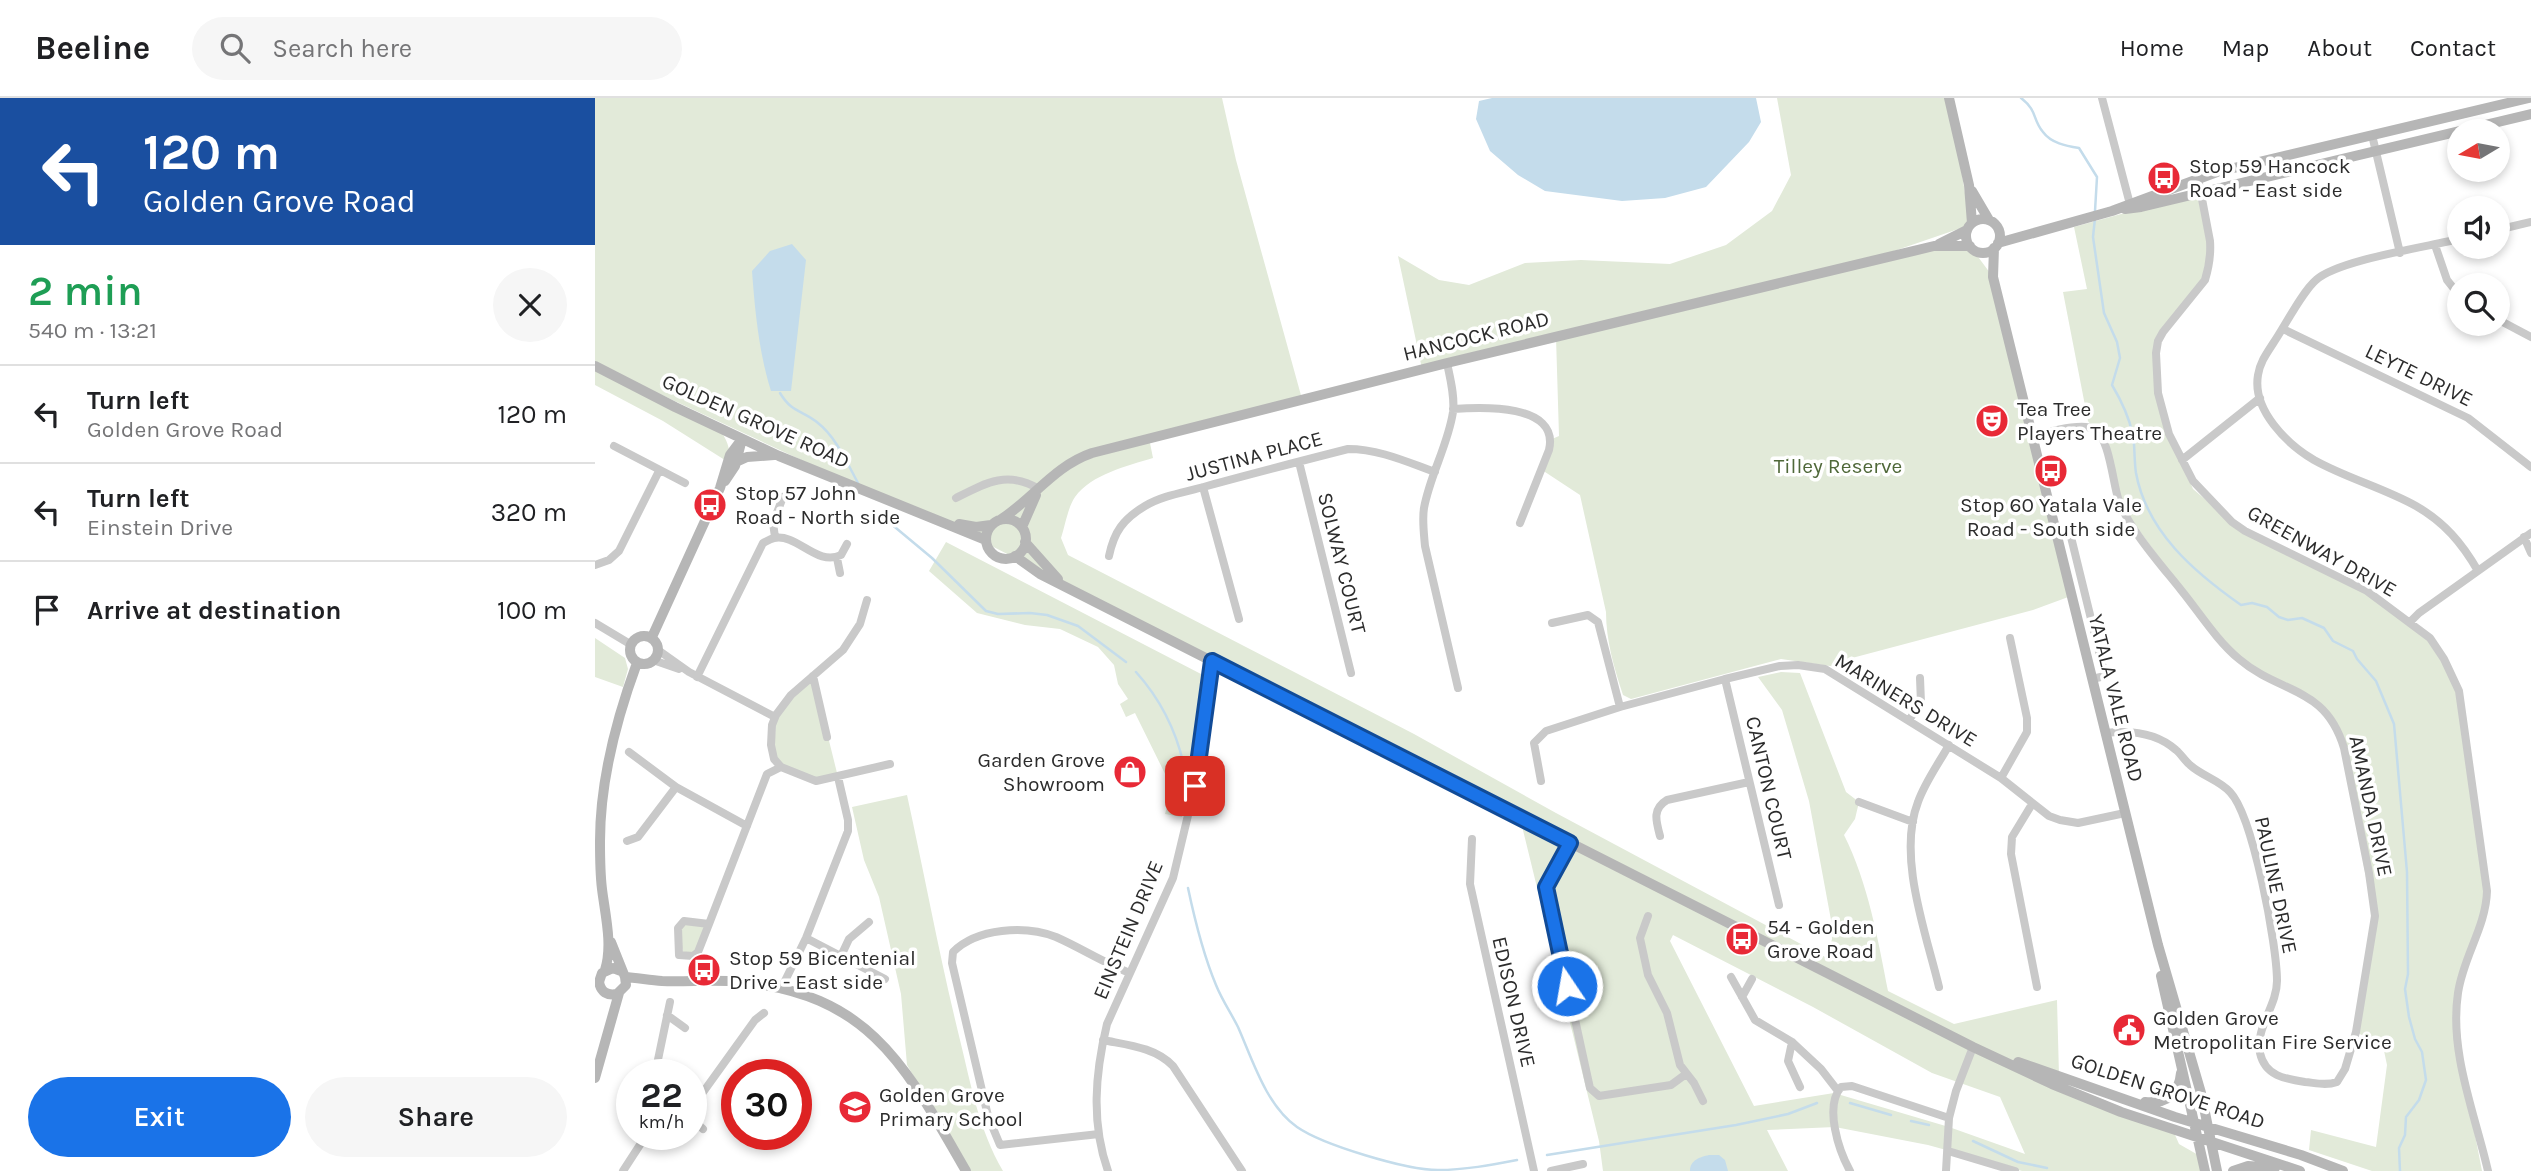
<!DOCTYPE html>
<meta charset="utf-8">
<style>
body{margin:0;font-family:Karla,sans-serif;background:#f6f6f6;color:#202124;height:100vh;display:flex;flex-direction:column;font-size:26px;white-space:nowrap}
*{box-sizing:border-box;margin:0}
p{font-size:23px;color:#757577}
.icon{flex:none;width:38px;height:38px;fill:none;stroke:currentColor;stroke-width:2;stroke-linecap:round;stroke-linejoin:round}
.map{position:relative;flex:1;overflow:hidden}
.side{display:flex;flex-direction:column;background:#fff;width:595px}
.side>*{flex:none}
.top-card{background:#1a4fa0;color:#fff;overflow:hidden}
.needle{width:46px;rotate:260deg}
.buttons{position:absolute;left:1852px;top:21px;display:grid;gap:14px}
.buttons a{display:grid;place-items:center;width:63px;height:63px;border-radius:50%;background:#fff;box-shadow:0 4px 10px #0003;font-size:35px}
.speed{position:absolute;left:21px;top:961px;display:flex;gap:14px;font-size:35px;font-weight:700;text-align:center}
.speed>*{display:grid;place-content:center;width:91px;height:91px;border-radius:50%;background:#fff;box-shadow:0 4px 10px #0003;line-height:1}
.speed small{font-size:18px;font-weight:400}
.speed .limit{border:10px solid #d22;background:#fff;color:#111}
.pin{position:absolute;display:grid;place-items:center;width:60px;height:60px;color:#fff;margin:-30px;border-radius:14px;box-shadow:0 4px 10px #0006}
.me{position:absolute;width:77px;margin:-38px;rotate:348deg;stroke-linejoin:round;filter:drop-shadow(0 0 5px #0008)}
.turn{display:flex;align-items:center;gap:24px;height:147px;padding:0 28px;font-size:32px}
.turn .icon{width:91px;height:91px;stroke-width:2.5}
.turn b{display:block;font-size:49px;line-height:60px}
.round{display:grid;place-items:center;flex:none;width:74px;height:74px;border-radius:37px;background:#f6f6f6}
.headline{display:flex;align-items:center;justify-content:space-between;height:119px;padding:0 28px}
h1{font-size:42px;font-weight:600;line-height:52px;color:#1e9e55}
.button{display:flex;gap:14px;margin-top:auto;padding:14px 28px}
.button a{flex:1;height:80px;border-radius:42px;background:#1a73e8;color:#fff;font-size:28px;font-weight:600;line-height:80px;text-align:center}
.button a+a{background:#f6f6f6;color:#202124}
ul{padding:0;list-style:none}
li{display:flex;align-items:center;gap:21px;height:98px;padding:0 28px;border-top:2px solid #e0e0e0}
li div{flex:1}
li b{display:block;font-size:26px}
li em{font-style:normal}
header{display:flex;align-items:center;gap:42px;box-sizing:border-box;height:98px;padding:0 35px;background:#fff;border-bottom:2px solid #e0e0e0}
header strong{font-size:33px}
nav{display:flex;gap:38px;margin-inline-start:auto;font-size:24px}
.search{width:490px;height:63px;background:#f6f6f6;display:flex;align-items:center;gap:18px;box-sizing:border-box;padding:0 24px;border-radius:38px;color:#757577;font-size:26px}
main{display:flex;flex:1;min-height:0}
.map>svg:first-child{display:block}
</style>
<header>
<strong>Beeline</strong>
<div class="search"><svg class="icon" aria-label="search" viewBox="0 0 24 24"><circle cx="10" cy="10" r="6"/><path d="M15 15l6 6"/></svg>Search here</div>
<nav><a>Home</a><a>Map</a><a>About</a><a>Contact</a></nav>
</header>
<main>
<section class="side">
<div class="top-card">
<div class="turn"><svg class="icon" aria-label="left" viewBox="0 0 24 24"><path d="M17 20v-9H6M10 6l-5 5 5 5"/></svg><div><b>120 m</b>Golden Grove Road</div></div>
</div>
<div class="headline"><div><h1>2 min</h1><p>540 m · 13:21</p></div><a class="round"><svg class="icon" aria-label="close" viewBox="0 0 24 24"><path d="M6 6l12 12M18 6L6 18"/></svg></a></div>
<ul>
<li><svg class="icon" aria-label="left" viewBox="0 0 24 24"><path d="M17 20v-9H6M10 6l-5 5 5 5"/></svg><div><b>Turn left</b><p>Golden Grove Road</p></div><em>120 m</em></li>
<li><svg class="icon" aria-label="left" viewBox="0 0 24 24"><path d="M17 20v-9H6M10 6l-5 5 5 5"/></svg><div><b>Turn left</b><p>Einstein Drive</p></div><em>320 m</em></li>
<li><svg class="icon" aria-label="arrive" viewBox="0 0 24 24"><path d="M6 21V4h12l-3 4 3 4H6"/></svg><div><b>Arrive at destination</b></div><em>100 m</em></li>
</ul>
<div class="button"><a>Exit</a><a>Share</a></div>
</section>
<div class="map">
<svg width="1936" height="1073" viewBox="0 0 1936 1073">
<rect width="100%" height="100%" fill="#fff"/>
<path fill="#e2ead9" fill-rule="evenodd" d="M0,0H627L641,62L707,301L554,340L558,360C532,368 497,376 480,399C473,409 470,428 466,440L473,457L819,636L961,715L1232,860L1237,841L1236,822L1214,703L1187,612L1163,579L1186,574L1205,575L1251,694L1264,704L1260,721L1249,737C1273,785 1283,841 1293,893L1359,926L1462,902L1464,977L1397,956L1577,1030L1584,1046L1605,1058L1610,1073H1427L1333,1047L1240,1029L1172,1032L1193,1073H1008L1004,1043L925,720L381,440L316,413L0,266ZM1078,837L1218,909L1337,975L1405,999L1430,1056L1354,1029L1239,995L1159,1008L1075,843Z
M1182,0H1355L1375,127L1267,164L1339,148H1375L1398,179L1476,498L1438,512L1257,560L1242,569L1186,561L1036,601L1028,597C1019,570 1011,542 1011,514L985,397L947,372L957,341L964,338L961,239L827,271L803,158L844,182L874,187L930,165L986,162L1075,166L1131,147L1177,113L1196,77Z
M1606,94L1613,128V172L1563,243L1567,316L1598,391L1637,424L1772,493L1835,540L1864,593L1892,802L1863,897L1866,965L1887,1073H1777L1714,1052L1716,1032L1781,1049L1792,967L1788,948L1761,934L1779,824L1746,641L1723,606L1654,569L1606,516L1526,408L1509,344L1493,323L1468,194L1492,191L1479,129Z
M0,269L124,330C131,341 137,351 133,364L68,323L0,287Z
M351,444L606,576L596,675L587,719L570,716L577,690L540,615L531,619L525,606L533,601L523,586L519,567L503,549L465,531L430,527L382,515L334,473Z
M0,540L30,560L33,571L28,589L0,579Z
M218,578L243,679L221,683L186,669L179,661L181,617Z
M312,697C330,779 345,861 365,942C376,987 384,1032 408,1073H376L312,967L306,896L284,799L269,762L257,709Z
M89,823L114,826L103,854L89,859L83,830Z"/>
<path fill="#c4dceb" d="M897,0H1161L1166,24L1154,44L1111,89L1070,100L1027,103L950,93L923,77L895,53L881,21L884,3Z
M197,146L211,162L196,293H176C164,255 160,213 157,173L175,153Z
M1114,1057H1124L1130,1062L1133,1073H1095C1095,1062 1105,1059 1114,1057Z"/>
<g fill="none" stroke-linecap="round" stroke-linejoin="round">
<path stroke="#c4dceb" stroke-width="2.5" d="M1426,0C1443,13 1437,21 1448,34C1456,45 1471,48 1484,50L1502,79L1500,113
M1500,120L1498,139L1509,215L1522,244L1525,260L1517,287C1526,302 1534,319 1538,337C1540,349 1539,362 1541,375C1552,434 1599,474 1646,507L1657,505L1672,509L1684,519L1693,522L1707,520L1729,530L1738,543L1758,553L1762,561L1781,583L1799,626L1812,774L1813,876L1810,891L1814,919L1820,941L1827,954L1831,982L1824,1002L1811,1019L1810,1037L1804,1050L1805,1073
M185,295C197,315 207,312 223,325C241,339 252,365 263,385
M295,425L337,460L391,513L403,516L435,515L452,517L483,528L531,564
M541,574C568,604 584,638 591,678
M593,790C600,823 608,856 621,887C627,902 636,915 643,929C658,963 671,1007 702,1029C728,1047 811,1072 843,1072C870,1072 896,1067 922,1062
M1255,1005L1296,1017
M1316,1023L1334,1027
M1378,1043L1423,1064L1452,1070
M952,1057L1141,1027L1193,1016L1222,1005"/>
<path stroke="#c9c9c9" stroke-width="8" d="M1507,0L1536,110
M1777,37L1805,155
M1603,80L1615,143C1616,157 1614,169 1610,182L1568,234L1563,243L1561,255L1563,295L1574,336L1598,383L1637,424L1650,433L1772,493L1835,540L1849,561L1864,593L1892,793C1891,829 1868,859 1863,895C1854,954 1880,1016 1893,1073
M1902,132L1936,124
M1864,141C1831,149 1743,162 1721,182C1707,194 1690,228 1679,244C1672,255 1665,264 1663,277C1657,312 1692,346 1719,362C1751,380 1789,390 1821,408C1849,424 1867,445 1883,473
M1840,147L1852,182L1864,197
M1902,221L1936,239
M1688,231L1873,320L1936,369
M852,265C855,280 860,298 858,314C853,347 835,377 829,410C827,422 829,436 830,448L863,590
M858,311C886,309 965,305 954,352L925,425
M1437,338C1452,335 1486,324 1499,331C1514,338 1518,385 1523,400C1532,429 1567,468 1586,492C1604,514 1622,543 1644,561C1686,597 1730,587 1749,650L1774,775L1780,818L1761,934L1750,971L1742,984C1731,988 1721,985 1710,984C1690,981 1670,978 1665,955C1660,930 1682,908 1682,883C1682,847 1658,718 1635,694C1624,682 1607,678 1595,667C1590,663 1586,656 1581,652C1561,634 1535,632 1510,635
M19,348L90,385
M1587,362L1665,300
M704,364L756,575
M608,389L644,521
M361,400C390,385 413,372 444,391
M1461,438L1475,435L1510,578L1497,581
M180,439L178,425L188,399
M1929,439L1936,455
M514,458C519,434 528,421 550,408C568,397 592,394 612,388C659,375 706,363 753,351C784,351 812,364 840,374
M242,460L245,475
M0,467L14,462L24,453L64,373
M272,502L265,526L248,552L196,597L181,617L177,627L176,647L179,661L186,669L221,683L295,666
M1815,524L1824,515L1936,435
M0,525L35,546
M957,525L993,517L1003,524L1025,609
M63,552L94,574L180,619
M58,562L84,571
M218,578L232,639
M102,579L168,445C172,443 175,441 179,440C202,435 222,469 246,457L252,446
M1130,581L1184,807
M1314,622L1326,605L1325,580
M34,654L81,689L152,728
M1406,680L1432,634V620L1415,540
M946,683L939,645L951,633L1025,609L1130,581L1185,568L1203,567L1230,571L1406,680L1454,718L1465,722L1483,725L1530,715
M1264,704L1318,724
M1437,706L1417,739L1416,756L1442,889
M1065,738C1061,723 1057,711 1072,702L1154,684
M877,741L875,786L939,1073
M32,743L43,739L81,689
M975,745L951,789L995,990L1004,998L1076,987L1091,976
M1053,818L1045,840L1053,877L1072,915L1085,967L1099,985L1108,1003
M114,826L103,854L98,858L84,857L83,830L89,823L114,826L172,676L186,669
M211,840L290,881
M246,858L254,841L274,824
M1136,879L1160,922L1197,944L1226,971L1243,993
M1344,889C1331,835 1302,758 1323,704C1330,684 1344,665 1354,647
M186,891L211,840L253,733V722L243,679
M1147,899L1157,881
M72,917L90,930
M508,942C532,947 560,949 578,968L647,1073
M1197,944L1193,963L1205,989
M60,976L75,904
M96,1011L160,922L169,915
M96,1020L108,1031
M504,1036L405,1047L393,1018L357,865L358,854C382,830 430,827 461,839C486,850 509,865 535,875
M1353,1053L1420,1073
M28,1073L52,1036
M513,1073C496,1025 500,976 512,926L578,780L600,688L617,563
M956,1073L988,1066
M1255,1073C1244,1053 1229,1009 1246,989L1257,988L1354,1020
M1351,1073L1354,1020L1361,993L1378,949"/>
<path stroke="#b6b6b6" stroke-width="10" d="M1354,0L1374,87L1377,125
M1377,93L1394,122
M1530,111L1546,109L1936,16
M1371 138a17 17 0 1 1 34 0a17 17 0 1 1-34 0Z
M1403,145L1517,113L1622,74L1934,0
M1344,146L1372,132
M1399,150L1398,179L1563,847L1606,995L1622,1073
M0,268L80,309L184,358L391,442
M141,364L152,359L179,357
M130,383L140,368L147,341
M391 441a20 20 0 1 1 40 0a20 20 0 1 1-40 0Z
M405,422C438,401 459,368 497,355L852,265L1339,148H1375
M364,426L381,429L396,427
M427,429L441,397
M430,444L463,481
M420,458L445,476L1378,949L1457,986L1526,1014L1705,1073
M35 552a14 14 0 1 1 28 0a14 14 0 1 1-28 0Z
M57,539L125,390L135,357L147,341
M16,844L30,879L31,887L22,896C12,898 6,894 4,884L7,875L18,870L26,873
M10,872C18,847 10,816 7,791C5,775 5,759 5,743C5,682 21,622 42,565
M1566,878L1610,1073
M30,879C42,880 55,882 67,883C94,884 120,881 147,884C277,897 312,971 371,1073
M1423,964L1580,1019L1706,1057L1748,1073
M0,980L24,895
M1550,1004C1571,1006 1584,997 1586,975
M1638,1073L1653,1068L1680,1070"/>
</g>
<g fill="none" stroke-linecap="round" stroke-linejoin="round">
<defs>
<path id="route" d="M600,688L617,563L975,745L951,789L972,888"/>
</defs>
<use href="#route" stroke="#114b97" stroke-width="18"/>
<use href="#route" stroke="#1a73e8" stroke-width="12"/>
</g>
<defs>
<symbol id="bus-disc" viewBox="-11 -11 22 22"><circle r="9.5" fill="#e82936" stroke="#fff"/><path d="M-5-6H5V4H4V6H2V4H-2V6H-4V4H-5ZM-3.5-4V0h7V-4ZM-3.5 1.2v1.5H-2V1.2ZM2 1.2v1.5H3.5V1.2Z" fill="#fff"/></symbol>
<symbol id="theatre-disc" viewBox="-11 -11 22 22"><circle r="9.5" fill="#e82936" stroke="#fff"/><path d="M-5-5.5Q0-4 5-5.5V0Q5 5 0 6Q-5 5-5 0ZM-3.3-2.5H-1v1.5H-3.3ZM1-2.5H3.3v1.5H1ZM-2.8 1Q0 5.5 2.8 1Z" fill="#fff"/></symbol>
<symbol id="shop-disc" viewBox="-11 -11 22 22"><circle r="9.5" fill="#e82936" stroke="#fff"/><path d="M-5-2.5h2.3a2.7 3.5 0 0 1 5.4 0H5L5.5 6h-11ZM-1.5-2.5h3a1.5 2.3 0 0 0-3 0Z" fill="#fff"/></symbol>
<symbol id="civic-disc" viewBox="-11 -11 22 22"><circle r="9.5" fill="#e82936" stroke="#fff"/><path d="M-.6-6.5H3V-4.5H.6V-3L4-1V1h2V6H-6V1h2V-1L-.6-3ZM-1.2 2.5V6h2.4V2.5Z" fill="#fff"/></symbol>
<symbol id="school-disc" viewBox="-11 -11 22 22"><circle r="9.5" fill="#e82936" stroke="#fff"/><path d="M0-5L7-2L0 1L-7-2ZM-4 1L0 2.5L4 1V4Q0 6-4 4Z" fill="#fff"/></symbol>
</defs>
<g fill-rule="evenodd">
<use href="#bus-disc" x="1550" y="61" width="38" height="38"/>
<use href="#theatre-disc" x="1378" y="304" width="38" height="38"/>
<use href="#bus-disc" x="1437" y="354" width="38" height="38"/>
<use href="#bus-disc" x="96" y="388" width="38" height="38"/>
<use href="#shop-disc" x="516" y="655" width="38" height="38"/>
<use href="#bus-disc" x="1128" y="822" width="38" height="38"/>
<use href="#bus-disc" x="90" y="853" width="38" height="38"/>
<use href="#civic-disc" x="1515" y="913" width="38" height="38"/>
<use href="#school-disc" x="241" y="990" width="38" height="38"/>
</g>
<g text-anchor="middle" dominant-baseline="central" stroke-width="7" stroke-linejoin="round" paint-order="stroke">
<g font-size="21" fill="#2c2c2c" stroke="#fff" text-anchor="start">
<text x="1594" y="68">Stop 59 Hancock<tspan x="1594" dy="24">Road - East side</tspan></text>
<text x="1422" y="311">Tea Tree<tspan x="1422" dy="24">Players Theatre</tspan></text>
<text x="140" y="395">Stop 57 John<tspan x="140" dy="24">Road - North side</tspan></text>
<text x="1456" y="407" text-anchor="middle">Stop 60 Yatala Vale<tspan x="1456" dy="24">Road - South side</tspan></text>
<text x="510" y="662" text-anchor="end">Garden Grove<tspan x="510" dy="24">Showroom</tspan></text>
<text x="1172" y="829">54 - Golden<tspan x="1172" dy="24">Grove Road</tspan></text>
<text x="134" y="860">Stop 59 Bicentenial<tspan x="134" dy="24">Drive - East side</tspan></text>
<text x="1558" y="920">Golden Grove<tspan x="1558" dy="24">Metropolitan Fire Service</tspan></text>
<text x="284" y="997">Golden Grove<tspan x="284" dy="24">Primary School</tspan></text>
</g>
<g font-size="21" fill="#2c2c2c" stroke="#fff">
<text transform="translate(881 238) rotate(-14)">HANCOCK ROAD</text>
<text transform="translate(1824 277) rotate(26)">LEYTE DRIVE</text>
<text transform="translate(161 323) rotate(24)">GOLDEN GROVE ROAD</text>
<text transform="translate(659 358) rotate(-15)">JUSTINA PLACE</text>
<text transform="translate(1727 453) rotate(29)">GREENWAY DRIVE</text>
<text transform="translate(747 465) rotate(76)">SOLWAY COURT</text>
<text transform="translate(1521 600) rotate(76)">YATALA VALE ROAD</text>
<text transform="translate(1311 602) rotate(31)">MARINERS DRIVE</text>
<text transform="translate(1174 690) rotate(77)">CANTON COURT</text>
<text transform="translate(1776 708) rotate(78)">AMANDA DRIVE</text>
<text transform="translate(1681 787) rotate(78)">PAULINE DRIVE</text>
<text transform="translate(533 832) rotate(-67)">EINSTEIN DRIVE</text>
<text transform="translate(919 904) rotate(77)">EDISON DRIVE</text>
<text transform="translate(1573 993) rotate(18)">GOLDEN GROVE ROAD</text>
</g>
<g font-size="21" fill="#4f6839" stroke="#fff">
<text x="1243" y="368">Tilley Reserve</text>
</g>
</g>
</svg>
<div class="buttons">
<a><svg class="needle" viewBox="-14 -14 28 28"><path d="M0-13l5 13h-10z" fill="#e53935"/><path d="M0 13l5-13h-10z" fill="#757577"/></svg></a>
<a><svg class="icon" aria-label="sound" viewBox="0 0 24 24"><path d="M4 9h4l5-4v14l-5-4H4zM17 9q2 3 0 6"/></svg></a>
<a><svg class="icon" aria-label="search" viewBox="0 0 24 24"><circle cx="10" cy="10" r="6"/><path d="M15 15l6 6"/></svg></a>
</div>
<div class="speed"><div>22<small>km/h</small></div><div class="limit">30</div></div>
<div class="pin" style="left:600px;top:688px;background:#d93025"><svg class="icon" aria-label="arrive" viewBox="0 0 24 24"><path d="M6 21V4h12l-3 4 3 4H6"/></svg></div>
<svg class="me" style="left:972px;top:888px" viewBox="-20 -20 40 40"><circle r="17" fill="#1a73e8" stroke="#fff" stroke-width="3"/><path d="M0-11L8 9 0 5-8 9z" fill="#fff"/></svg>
</div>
</main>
